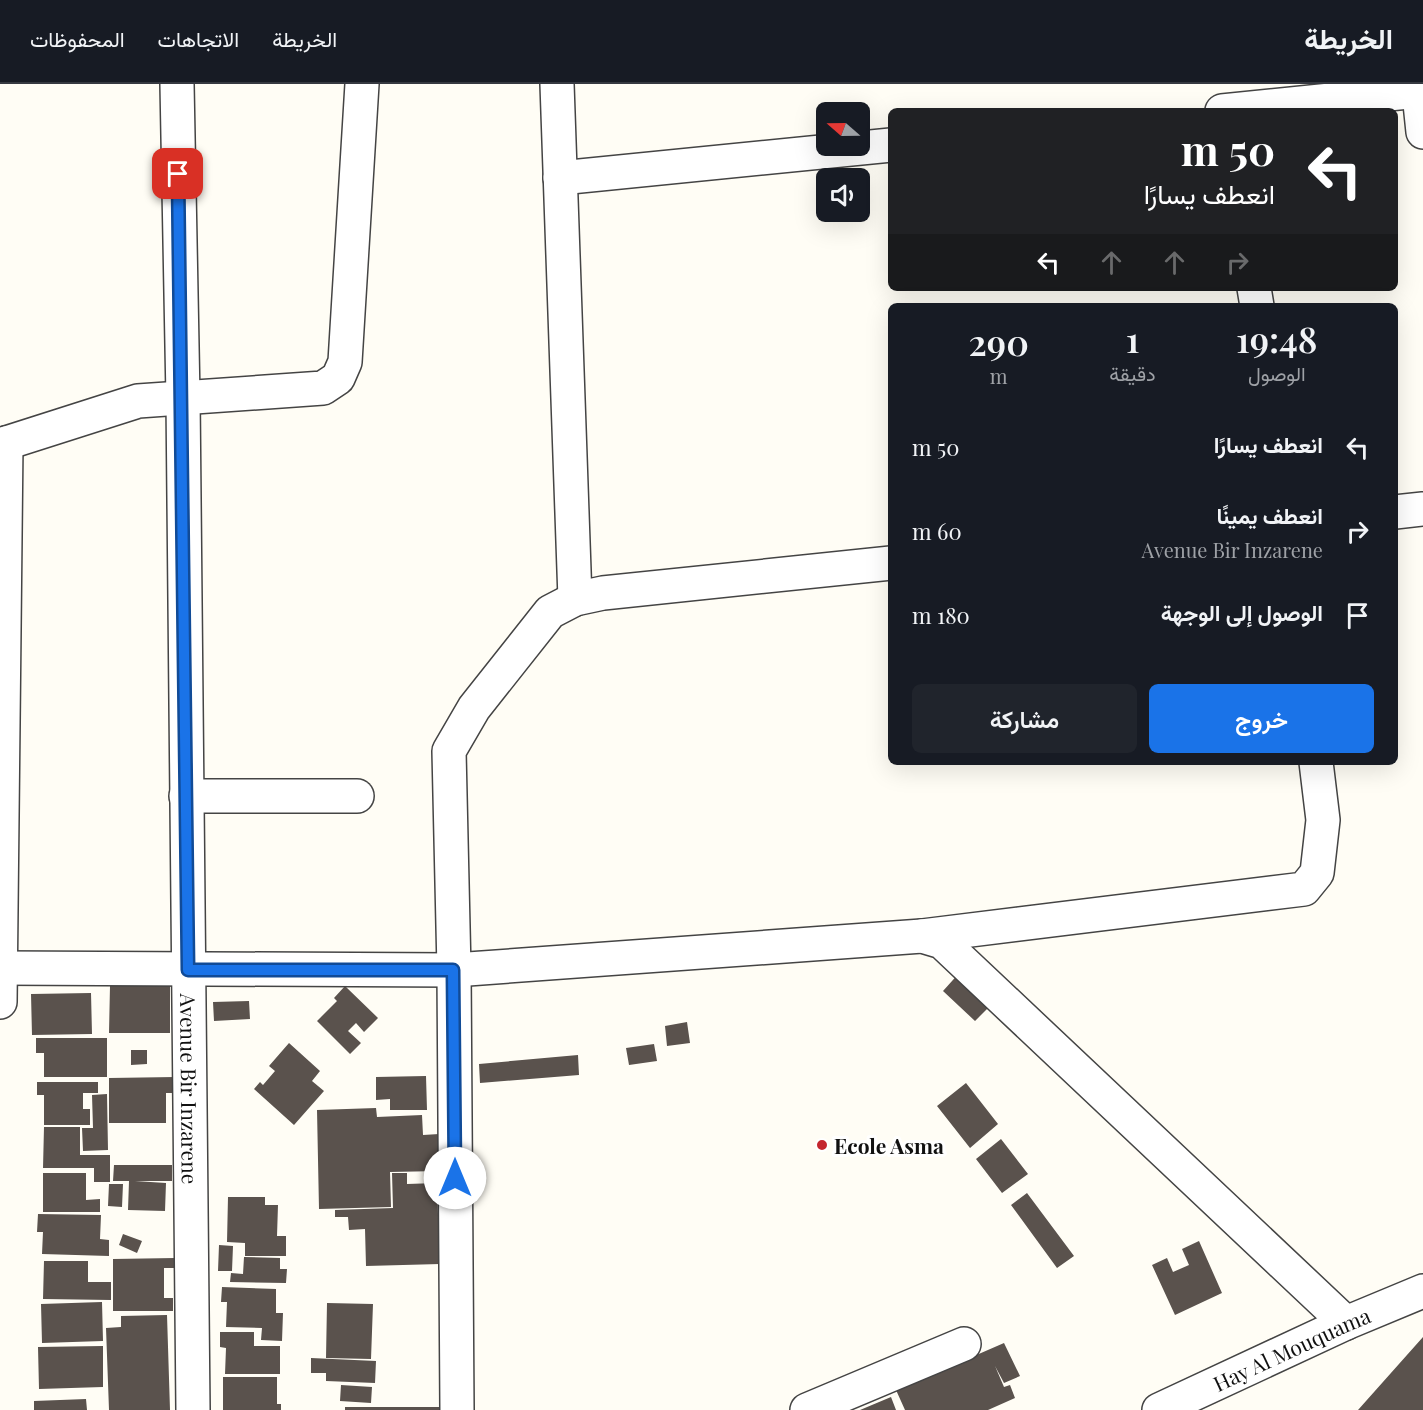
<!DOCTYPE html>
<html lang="ar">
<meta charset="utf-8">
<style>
body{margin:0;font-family:"Playfair Display",Vazirmatn,serif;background:#20242c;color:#f1f3f6;direction:rtl;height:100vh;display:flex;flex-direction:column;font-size:22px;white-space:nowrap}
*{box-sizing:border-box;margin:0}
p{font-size:20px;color:#9ea1a6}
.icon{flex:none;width:33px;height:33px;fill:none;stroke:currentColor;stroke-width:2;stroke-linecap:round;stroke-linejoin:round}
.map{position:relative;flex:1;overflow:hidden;direction:ltr}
.panel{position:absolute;left:888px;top:219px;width:510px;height:462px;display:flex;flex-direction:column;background:#171b24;border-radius:9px;box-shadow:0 6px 24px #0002;direction:rtl}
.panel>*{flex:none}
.top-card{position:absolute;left:888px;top:24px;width:510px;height:183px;border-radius:9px;box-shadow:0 6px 24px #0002;direction:rtl;background:#202124;color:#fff;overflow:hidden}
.needle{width:39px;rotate:290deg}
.tools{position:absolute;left:816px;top:18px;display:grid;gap:12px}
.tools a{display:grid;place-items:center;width:54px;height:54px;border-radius:9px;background:#171b24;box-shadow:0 6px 24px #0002;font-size:30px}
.pin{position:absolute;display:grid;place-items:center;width:51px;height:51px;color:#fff;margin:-26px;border-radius:12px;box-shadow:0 3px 9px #0006}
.me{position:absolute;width:66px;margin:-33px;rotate:0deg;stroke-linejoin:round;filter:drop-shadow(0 0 4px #0008)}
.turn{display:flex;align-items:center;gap:21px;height:126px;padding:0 24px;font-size:27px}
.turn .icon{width:78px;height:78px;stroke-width:2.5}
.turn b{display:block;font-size:42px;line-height:51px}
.lanes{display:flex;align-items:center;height:57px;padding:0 24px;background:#0003;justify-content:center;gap:30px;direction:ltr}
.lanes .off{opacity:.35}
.eta{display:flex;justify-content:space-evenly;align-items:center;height:102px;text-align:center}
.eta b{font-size:36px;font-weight:600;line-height:42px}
.button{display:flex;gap:12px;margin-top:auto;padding:12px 24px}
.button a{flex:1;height:69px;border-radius:9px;background:#1a73e8;color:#fff;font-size:24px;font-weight:600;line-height:69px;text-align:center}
.button a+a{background:#20242c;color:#f1f3f6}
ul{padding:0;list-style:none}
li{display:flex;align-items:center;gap:18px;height:84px;padding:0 24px}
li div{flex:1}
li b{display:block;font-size:22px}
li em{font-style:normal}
header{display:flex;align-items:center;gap:36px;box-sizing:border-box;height:84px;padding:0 30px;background:#171b24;border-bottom:2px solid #363941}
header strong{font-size:28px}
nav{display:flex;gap:33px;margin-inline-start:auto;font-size:21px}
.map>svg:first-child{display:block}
</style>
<header>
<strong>الخريطة</strong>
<nav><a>الخريطة</a><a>الاتجاهات</a><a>المحفوظات</a></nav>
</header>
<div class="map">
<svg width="1423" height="1326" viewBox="0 0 1423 1326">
<rect width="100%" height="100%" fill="#fffdf5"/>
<path fill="#5a524d" d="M961,887L994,918L975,937L943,907Z
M110,902H170V949H109Z
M345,902L378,934L364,948L356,939L348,947L361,959L350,970L317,937L337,917L334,914Z
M91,909L92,950L32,951L31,910Z
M249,917L250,935L214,937L213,918Z
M687,938L690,959L667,962L665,942Z
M36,954H107V993H44V969H36Z
M289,959L320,987L312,997L324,1007L294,1041L254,1005L260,998L263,1001L275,987L269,982Z
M654,960L657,977L629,981L626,964Z
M131,966H147V980L131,981Z
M578,971L579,991L480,999L479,980Z
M426,992L427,1026H390V1015L376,1016V993Z
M175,993L176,1009H166V1039H109V994Z
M37,998H98V1009H83V1025H90V1041H44V1011H37Z
M966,999L998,1040L970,1064L937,1022Z
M107,1010L108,1066L83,1067L82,1044H93L92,1011Z
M376,1024L377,1033L422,1031L423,1051L439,1050L440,1087L390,1088L391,1123L319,1125L317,1026Z
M44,1043H80V1071H110V1098H94V1084H43Z
M1001,1055L1028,1090L1002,1109L976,1075Z
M114,1081H172V1097H135L166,1099L165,1127L128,1126L129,1097H113Z
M43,1089H86V1116L100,1115V1128H43Z
M392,1089H407V1100L437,1099L438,1130H444L445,1155H439L440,1180L366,1182L365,1145L349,1146L348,1133H335V1126L393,1124Z
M109,1100H123L122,1123L108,1122Z
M1027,1109L1074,1172L1057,1184L1011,1121Z
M228,1113H265V1121H278L277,1152H286V1172H245V1159L227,1158Z
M38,1130L101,1131L100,1155L109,1156V1172L42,1170L43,1148H37Z
M123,1150L142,1157L137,1169L119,1161Z
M1199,1157L1222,1209L1175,1231L1152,1181L1167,1174L1173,1188L1189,1181L1182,1165Z
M219,1161L233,1162L232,1187H218Z
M244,1173L280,1174V1185H287L286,1199L230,1198L231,1189L243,1190Z
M175,1174V1184H164V1214H173V1227H113V1175Z
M44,1177H88V1198H111V1216L43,1215Z
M222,1203L276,1205V1229H283L282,1257L261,1256L262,1244L226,1243L227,1218H221Z
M102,1218L103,1257L42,1259L41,1220Z
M327,1219L373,1220L371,1275L326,1274Z
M167,1231L170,1326H109L106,1244L121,1243V1232Z
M220,1248H254V1262H280V1290H225L226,1264L220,1263Z
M1423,1253V1326H1358Z
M1004,1259L1020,1292L1004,1299L995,1282L1004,1303L1010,1301L1015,1314L988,1326H905L896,1306Z
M103,1262V1303L39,1305L38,1263Z
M311,1274L376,1277L375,1299L326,1297V1289H311Z
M223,1293H277V1320H281V1326H223Z
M341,1301L372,1303L371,1319L340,1317Z
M891,1313L896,1326H860Z
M86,1315L87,1326H34V1317Z
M345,1323H442V1326H345Z"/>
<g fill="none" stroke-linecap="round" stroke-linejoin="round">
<defs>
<g id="minor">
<path id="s1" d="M177,0L183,314L193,1326"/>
<path d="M557,0L575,515"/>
<path d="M1418,0L1423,48"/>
<path d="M1222,27L1418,7"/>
<path d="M560,94L891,61"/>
<path d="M1254,204L1257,222"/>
<path d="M0,361L138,317L323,304L338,294L345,278L362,0"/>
<path d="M1395,428L1423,425"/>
<path d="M186,712H357"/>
<path d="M922,852L1304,805L1317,789L1323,736L1316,678"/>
<path d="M0,884L454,886L922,852L942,858L1346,1239"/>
<path d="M0,918L6,359"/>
<path d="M457,1326L454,886L449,667L474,624L550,528L575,515L603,509L891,479"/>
<path d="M807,1326L964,1260"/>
<path id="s2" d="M1159,1326L1346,1239L1423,1207"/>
</g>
</defs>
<use href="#minor" stroke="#444" stroke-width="36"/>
<use href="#minor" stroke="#fff" stroke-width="33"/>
</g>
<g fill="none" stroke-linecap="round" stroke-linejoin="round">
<defs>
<path id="route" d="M178,90L188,886H453L455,1094"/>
</defs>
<use href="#route" stroke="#114b97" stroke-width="15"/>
<use href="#route" stroke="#1a73e8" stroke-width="10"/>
</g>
<circle fill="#c4262e" stroke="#fff" stroke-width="2" cx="822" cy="1061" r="6"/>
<g text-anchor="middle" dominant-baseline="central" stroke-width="6" stroke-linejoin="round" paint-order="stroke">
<g font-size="21" fill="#111" stroke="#fff">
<text stroke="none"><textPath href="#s1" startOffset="1005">Avenue Bir Inzarene</textPath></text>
<text stroke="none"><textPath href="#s2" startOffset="146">Hay Al Mouquama</textPath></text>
</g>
<g font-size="21" font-weight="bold" fill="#111" stroke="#fff" text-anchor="start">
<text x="834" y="1061">Ecole Asma</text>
</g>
</g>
</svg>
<div class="tools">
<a><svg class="needle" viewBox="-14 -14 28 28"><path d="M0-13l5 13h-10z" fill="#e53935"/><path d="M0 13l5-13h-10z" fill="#9ea1a6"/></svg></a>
<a><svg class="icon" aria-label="sound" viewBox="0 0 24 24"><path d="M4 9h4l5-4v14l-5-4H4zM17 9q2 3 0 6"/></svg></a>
</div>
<div class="pin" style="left:178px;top:90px;background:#d93025"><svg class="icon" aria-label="arrive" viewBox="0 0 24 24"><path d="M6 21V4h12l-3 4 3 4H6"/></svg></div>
<svg class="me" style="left:455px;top:1094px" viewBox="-20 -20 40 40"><circle r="19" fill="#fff"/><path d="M0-13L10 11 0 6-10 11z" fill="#1a73e8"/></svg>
<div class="top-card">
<div class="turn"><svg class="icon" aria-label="left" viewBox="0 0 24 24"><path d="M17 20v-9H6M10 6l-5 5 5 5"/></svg><div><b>50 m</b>انعطف يسارًا</div></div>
<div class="lanes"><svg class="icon" aria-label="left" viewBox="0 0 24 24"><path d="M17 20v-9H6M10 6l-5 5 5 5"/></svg><svg class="icon off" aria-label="ahead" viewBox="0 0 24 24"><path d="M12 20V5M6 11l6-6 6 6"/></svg><svg class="icon off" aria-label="ahead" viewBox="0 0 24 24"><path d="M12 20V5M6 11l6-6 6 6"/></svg><svg class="icon off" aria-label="right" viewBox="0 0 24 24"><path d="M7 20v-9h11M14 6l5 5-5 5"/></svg></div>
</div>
<section class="panel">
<div class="eta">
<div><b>19:48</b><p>الوصول</p></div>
<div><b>1</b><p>دقيقة</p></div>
<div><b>290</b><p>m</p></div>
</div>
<ul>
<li><svg class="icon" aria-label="left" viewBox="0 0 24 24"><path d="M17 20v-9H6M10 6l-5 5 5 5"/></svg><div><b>انعطف يسارًا</b></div><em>50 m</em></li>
<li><svg class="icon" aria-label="right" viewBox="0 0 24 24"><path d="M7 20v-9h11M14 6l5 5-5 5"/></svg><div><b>انعطف يمينًا</b><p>Avenue Bir Inzarene</p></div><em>60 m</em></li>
<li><svg class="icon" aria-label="arrive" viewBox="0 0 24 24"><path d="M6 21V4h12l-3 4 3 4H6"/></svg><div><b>الوصول إلى الوجهة</b></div><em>180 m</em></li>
</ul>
<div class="button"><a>خروج</a><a>مشاركة</a></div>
</section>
</div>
